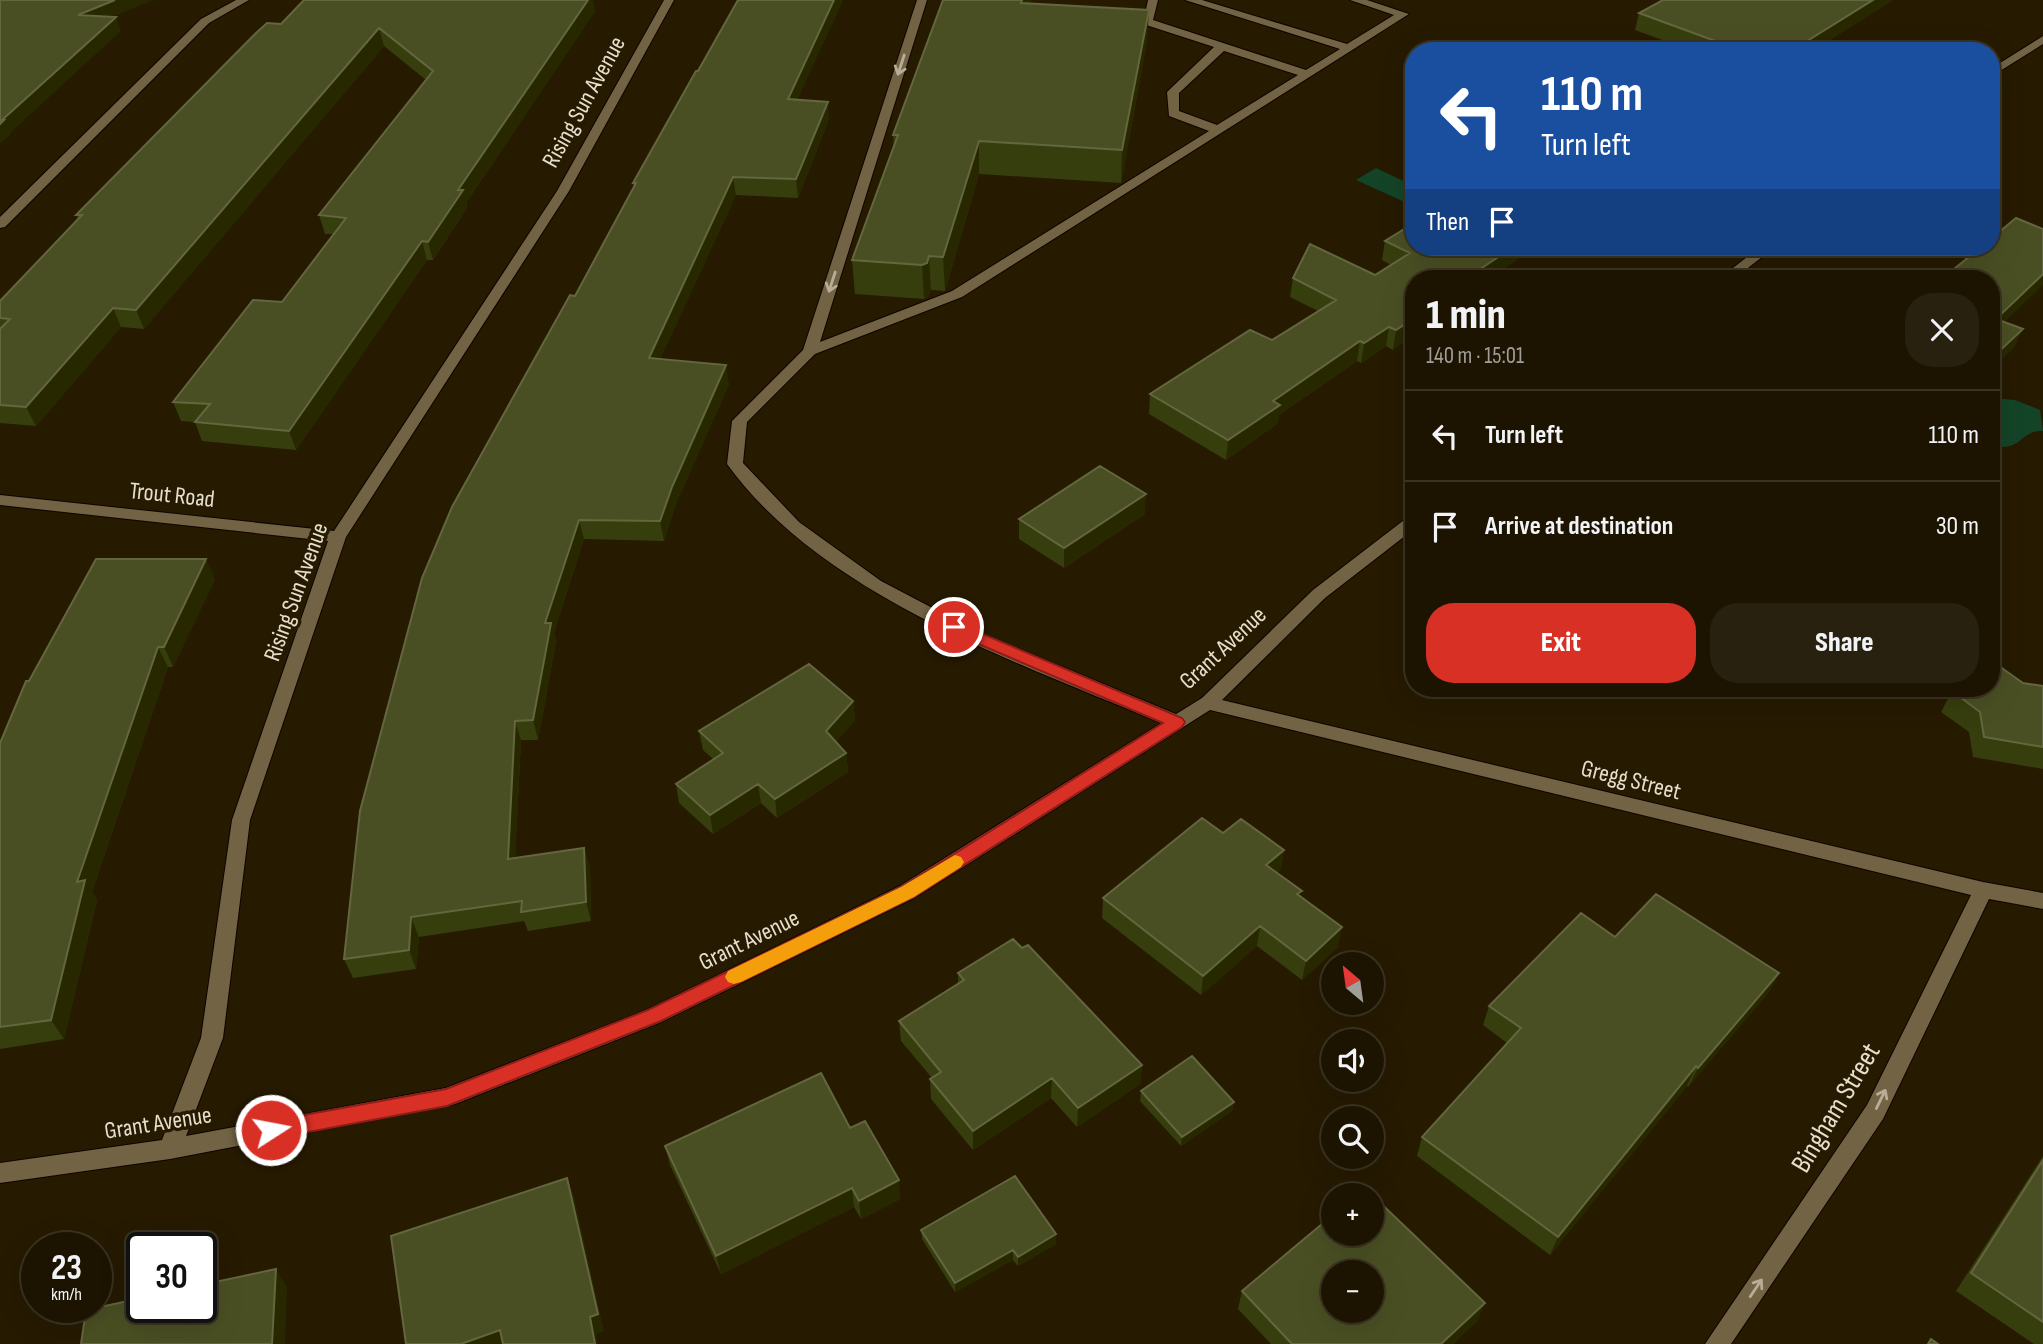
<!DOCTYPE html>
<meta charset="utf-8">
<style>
body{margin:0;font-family:"Sofia Sans Condensed",sans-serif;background:#29210f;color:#f1f3f6;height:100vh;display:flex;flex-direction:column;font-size:26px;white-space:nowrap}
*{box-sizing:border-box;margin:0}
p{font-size:23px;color:#a09e99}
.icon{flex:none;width:38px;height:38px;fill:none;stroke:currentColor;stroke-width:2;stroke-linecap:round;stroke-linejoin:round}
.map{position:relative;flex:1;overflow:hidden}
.drawer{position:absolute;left:1405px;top:270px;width:595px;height:427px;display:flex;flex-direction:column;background:#1c1400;border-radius:28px;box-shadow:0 7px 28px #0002,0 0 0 2px #3a3322}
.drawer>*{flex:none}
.guide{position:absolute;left:1405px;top:42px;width:595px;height:214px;border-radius:28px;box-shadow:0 7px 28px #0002,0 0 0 2px #3a3322;background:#1a4fa0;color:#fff;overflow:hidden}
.needle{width:46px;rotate:331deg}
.buttons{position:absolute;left:1321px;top:952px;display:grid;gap:14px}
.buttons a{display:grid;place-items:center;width:63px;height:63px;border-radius:50%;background:#1c1400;box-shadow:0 7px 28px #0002,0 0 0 2px #3a3322;font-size:35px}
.speed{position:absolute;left:21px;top:1232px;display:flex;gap:14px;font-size:35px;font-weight:700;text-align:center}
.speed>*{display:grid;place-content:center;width:91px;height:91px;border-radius:50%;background:#1c1400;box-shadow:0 7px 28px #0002,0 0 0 2px #3a3322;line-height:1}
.speed small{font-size:18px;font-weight:400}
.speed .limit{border:4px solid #111;border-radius:10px;background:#fff;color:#111}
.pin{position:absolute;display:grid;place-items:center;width:60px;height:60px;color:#fff;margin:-30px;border:4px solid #fff;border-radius:50%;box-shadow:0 2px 7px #0007}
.me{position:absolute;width:77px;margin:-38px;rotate:79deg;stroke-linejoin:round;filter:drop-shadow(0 0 5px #0008)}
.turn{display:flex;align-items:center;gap:24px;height:147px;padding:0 21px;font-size:32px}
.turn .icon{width:91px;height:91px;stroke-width:2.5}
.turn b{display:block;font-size:49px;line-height:60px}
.then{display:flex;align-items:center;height:66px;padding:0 21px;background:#0003;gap:14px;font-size:26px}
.round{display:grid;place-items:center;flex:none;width:74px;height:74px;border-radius:28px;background:#29210f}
.headline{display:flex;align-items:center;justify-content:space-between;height:119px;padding:0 21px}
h1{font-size:42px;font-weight:800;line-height:52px}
.cta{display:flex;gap:14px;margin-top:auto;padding:14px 21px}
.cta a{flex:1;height:80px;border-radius:28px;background:#d93025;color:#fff;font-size:28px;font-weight:800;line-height:80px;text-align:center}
.cta a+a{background:#29210f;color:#f1f3f6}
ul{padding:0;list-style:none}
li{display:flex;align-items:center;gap:21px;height:91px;padding:0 21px;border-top:2px solid #3a3322}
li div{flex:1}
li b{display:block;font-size:26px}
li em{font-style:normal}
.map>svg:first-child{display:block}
</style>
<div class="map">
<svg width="2043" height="1344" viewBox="0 0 2043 1344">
<rect width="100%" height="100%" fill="#261a00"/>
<path fill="#144427" d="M1376,168L1414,186V202L1409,204L1356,180Z
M1992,398L2015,400L2040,410L2043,431C2021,429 2021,454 1992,445Z"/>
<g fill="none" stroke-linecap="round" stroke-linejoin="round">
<defs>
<path id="lane" d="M917,0H927L820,342L952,291L1209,131L1169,116L1167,92L1214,47L1143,24L1148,0H1158L1153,20L1306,70L1340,49L1185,0H1202L1347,44L1394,15L1350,0H1367L1409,14L962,297L815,354L747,422L743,463L799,522L881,581L980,633L1183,717L1186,722L1183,727H1171C1024,665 823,597 727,464L732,421L803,350ZM1224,51L1298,75L1217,125L1179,111V93Z"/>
<path id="street" d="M236,0H249L209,23L5,227L0,228V217L201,19Z
M664,0H674L569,191L346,537L250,820L223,1038L186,1136L446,1088L647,1010L900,886L1202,698L1313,590L1408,517L1414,516V529L1325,598L1222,700L1983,882L2043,893V909L1989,899L1883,1119L1731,1344H1705L1867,1105L1971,895L1210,710L914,898L661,1022L455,1104L170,1159L0,1183V1163L162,1140L201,1038L232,820L328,541L0,505V495L334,531L557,191Z
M2043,36V44L1992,76V68Z
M1760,247H1775L1735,278H1720Z"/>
</defs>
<use href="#lane" stroke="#0f0400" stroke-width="2"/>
<use href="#street" stroke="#0f0400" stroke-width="2"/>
<use href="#lane" fill="#726344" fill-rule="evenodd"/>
<use href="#street" fill="#726344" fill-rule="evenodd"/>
</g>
<path fill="#373e0e" d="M843,0L797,99L829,119L798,198L736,195L660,359L729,384L675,506L664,541L584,539L554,632L556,642L538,740H521L515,858L584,848L590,867L591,921L528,931L524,921L419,937L416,969L353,978L344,959L633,188V183L698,71Z
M943,0H1031L1030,3L1147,41L1121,183L979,174L945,291L931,290L928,297L924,299L855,294L852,260L894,147L893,135Z
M595,11L466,203L467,208L433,260H427L296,450L202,441L195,422L181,421L173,402L282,302L333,234H325L319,215L426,80L384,46L144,329L121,327L36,426L0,423V301L78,219L76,215L281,24Z
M1639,13L1813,51H1692L1635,30Z
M1414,223V278L1393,350L1386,346L1361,363L1357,361L1279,415L1277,424L1226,460L1149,414L1150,394L1272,340L1318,311L1290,297L1293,278L1375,275L1391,265L1382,260L1385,241Z
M1145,514L1064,568L1019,539V519Z
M215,579L173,667H168L92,892L97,900L64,1039L0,1049V743L29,681Z
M2023,683L2043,686V769L1973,757L1969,732L1941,712L1952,691Z
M853,701L855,720L836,741L846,753L848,772L777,818L761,803L713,834L679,803L676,784L713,759L703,750L699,731Z
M1223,833L1284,850L1280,870L1277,873L1301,896L1338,947L1302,980L1257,946L1201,995L1102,918L1103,898Z
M1615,937L1779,973L1769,992L1688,1087L1687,1086L1550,1255L1417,1156L1422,1137L1507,1043L1483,1025L1489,1006Z
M958,973L1142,1065L1140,1084L1077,1127L1051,1098L973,1150L931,1099L930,1079L932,1078L901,1041L899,1021L958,984Z
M1141,1091L1234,1102L1232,1111L1181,1146L1140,1101Z
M850,1128L900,1199L861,1219L854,1207L721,1274L670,1165L665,1146Z
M2043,1156V1344H2034L1956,1291Z
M921,1230L1056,1244L1018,1266L1013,1260L955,1292L922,1239Z
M1242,1291L1478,1320L1453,1344H1271L1238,1309Z"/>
<path fill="#282800" d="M115,0H153L84,29L78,15Z
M588,0H593L595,11L466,203L467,208L433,260L428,242L458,190Z
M834,0H843L790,116L788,99Z
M1022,0H1031L1021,34V3Z
M1873,0H1894L1813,51H1791Z
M1149,10L1147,41L1121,183L1122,150Z
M116,17L121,31L10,133V135L0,144V124L2,120Z
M379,28L384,46L144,329L136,310Z
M828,102L829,119L798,198L796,179Z
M979,141V174L945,291L943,257Z
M733,177L736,195L652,377L649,358Z
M422,241L427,260L296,450L289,431Z
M1513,247H1536L1491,278H1467Z
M929,256L931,290L928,297L924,299L922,265Z
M2043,274V285L1992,334L1996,319Z
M113,308L121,327L36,426L26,407Z
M1414,318V335L1393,350L1396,330Z
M1389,327L1386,346L1361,363L1364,343Z
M2023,329L2014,348L1992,369V358Z
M1360,341L1357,361L1279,415L1277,424L1226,460L1228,440L1273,401Z
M726,365L729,384L675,506L664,541L660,521L672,487Z
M1146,494L1145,514L1064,568V548Z
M579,520L584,539L554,632L556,642L538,740L533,720L545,623Z
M206,559L215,579L173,667L164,647Z
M158,647L168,667L92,892L97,900L64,1039L51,1020L77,882Z
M853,701L855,720L828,750L826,731Z
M515,721L521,740L514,879L508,859Z
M846,753L848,772L777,818L775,799Z
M758,784L761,803L713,834L710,815Z
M584,848L590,867L591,921L586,902Z
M1284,850L1280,870L1263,885L1266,865Z
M411,917L419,937L416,969L409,950Z
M1260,926L1257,946L1201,995L1203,976Z
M1342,927L1338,947L1302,980L1306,961Z
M1779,973L1769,992L1688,1087L1698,1068Z
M1142,1065L1140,1084L1077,1127L1078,1108Z
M1696,1066L1687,1086L1550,1255L1558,1237Z
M1052,1078L1051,1098L973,1150V1131Z
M1234,1102L1232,1111L1181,1146L1182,1137Z
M567,1178L574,1196L604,1331L596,1334L598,1344H595L590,1317Z
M899,1180L900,1199L861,1219L859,1201Z
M852,1188L854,1207L721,1274L716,1256Z
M1056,1234V1244L1018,1266V1257Z
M1013,1250V1260L955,1292V1283Z
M276,1269L287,1287L285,1344H272Z
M1485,1303L1478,1320L1453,1344H1441Z
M500,1330L507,1344H461Z"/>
<path fill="#4a4f23" stroke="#63663e" stroke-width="2" fill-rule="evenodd" d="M0,0H115L78,15L116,17L2,120H4L0,124Z
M304,0H588L458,190H463L428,242L422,241L289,431L195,422L210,404L173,402L253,300L282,302L346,218L319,215L433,71L379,28L136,310L113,308L26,407L0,405V329L10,319L0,318V301L82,215H76L255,34L267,23L281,24Z
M738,0H834L788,99L828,102L796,179L733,177L649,358L726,365L672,487L660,521L579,520L545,623H551L533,720L515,721L508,859L584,848L586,902L521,912L522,901L411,917L409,950L344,959L360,811L422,578L452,507L570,295L575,296L636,183H633L696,71H698Z
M943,0H1022L1021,3L1149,10L1122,150L979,141L943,257L929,256L927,263L922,265L852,260L898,135H893Z
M1663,0H1873L1791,51H1732L1714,44L1718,42L1639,13Z
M2016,218L2043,229V274L1996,319L2023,329L1992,358V278H1943L1981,247H1992V238Z
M1414,223V247H1513L1467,278H1414V318L1396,330L1389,327L1364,343L1360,341L1273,401L1280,405L1228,440L1150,394L1250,330L1272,340L1336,300L1293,278L1310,244L1375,275L1410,253L1385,241Z
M1100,466L1146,494L1064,548L1019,519Z
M96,559H206L164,647H158L77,882L85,880L51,1020L0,1027V743L26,681H29Z
M809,664L853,701L826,731L846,753L775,799L758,784L710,815L676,784L723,753L699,731Z
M1999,666L2023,683L2043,686V747L1984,737L1980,712L1952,691L1959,688H1992V670Z
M1202,818L1223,833L1241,819L1284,850L1266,865L1302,891L1297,894L1342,927L1306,961L1260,926L1203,976L1103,898Z
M1656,894L1779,973L1698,1068L1696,1066L1558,1237L1422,1137L1521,1028L1489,1006L1581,913L1615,937Z
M1013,939L1022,948L1028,945L1142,1065L1078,1108L1052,1078L973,1131L930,1079L941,1072L899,1021L964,980L958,973Z
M1192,1056L1234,1102L1182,1137L1141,1091Z
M821,1073L850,1128L865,1121L899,1180L859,1201L852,1188L716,1256L665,1146Z
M2043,1160V1322L1971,1273Z
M1015,1176L1056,1234L1018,1257L1013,1250L955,1283L921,1230Z
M567,1178L598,1314L590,1317L595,1344H503L500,1330L461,1344H406L391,1236Z
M1372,1195L1485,1303L1441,1344H1292L1242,1291L1334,1214V1234H1372ZM1334,1272H1372V1311H1334Z
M276,1269L272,1344H81L86,1310L142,1298V1307H201V1285Z
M1931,1339L1938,1344H1928Z"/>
<defs><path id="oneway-shaft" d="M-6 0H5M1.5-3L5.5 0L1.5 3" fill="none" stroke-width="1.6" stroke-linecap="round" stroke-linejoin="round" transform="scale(1.75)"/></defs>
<g stroke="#b8ad97">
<use href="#oneway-shaft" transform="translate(901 65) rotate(108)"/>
<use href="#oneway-shaft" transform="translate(832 282) rotate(108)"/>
<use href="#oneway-shaft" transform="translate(1881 1099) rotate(-64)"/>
<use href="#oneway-shaft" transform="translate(1756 1288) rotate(-56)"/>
</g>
<path fill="#d93025" stroke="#8d1f18" stroke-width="2" d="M954,622L1182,718L1185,722L1182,727L914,897L661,1021L447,1106L271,1139L264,1136L261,1130L264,1124L271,1121L446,1089L648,1010L901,887L1163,723L948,631L946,627L948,623Z"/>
<path fill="#f59e0b" d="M955,855L961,857L964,862L961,867L914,897L741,982L734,984L728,982L725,977L728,971L901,887Z"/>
<g text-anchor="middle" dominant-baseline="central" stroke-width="7" stroke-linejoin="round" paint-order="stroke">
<g font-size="24" fill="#e7dfce" stroke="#261a00">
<text transform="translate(584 102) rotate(-61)">Rising Sun Avenue</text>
<text transform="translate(172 495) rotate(6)">Trout Road</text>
<text transform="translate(296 592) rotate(-70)">Rising Sun Avenue</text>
<text transform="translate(1223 648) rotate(-43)">Grant Avenue</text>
<text transform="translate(1631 780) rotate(14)">Gregg Street</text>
<text transform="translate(749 940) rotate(-26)">Grant Avenue</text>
<text transform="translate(158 1123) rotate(-9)">Grant Avenue</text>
</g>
<g font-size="28" fill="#e7dfce" stroke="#261a00">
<text transform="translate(1836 1108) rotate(-59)">Bingham Street</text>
</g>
</g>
</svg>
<div class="buttons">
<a><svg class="needle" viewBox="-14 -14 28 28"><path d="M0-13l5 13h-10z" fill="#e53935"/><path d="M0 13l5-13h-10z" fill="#a09e99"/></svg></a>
<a><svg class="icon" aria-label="sound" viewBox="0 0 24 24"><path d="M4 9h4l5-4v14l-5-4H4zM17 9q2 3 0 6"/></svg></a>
<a><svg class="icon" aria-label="search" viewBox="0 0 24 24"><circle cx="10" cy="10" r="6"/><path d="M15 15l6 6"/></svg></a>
<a>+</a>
<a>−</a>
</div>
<div class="speed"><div>23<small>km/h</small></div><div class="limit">30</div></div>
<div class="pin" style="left:954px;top:627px;background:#d93025"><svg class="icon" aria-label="arrive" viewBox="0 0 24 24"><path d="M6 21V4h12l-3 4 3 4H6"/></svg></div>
<svg class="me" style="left:271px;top:1130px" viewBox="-20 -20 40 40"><circle r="17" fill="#d93025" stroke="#fff" stroke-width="3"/><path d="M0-11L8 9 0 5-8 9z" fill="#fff"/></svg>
<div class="guide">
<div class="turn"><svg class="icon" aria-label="left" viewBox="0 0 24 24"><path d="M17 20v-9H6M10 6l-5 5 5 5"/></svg><div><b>110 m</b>Turn left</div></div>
<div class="then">Then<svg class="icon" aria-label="arrive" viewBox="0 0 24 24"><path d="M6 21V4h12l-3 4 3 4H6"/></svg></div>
</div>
<section class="drawer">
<div class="headline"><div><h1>1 min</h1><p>140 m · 15:01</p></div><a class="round"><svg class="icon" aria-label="close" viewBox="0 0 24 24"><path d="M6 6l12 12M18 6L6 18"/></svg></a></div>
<ul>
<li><svg class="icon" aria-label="left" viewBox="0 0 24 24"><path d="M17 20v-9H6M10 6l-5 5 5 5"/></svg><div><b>Turn left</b></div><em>110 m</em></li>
<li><svg class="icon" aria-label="arrive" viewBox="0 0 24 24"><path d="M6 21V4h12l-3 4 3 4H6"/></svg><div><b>Arrive at destination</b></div><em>30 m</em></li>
</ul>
<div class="cta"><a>Exit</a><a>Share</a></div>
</section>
</div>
